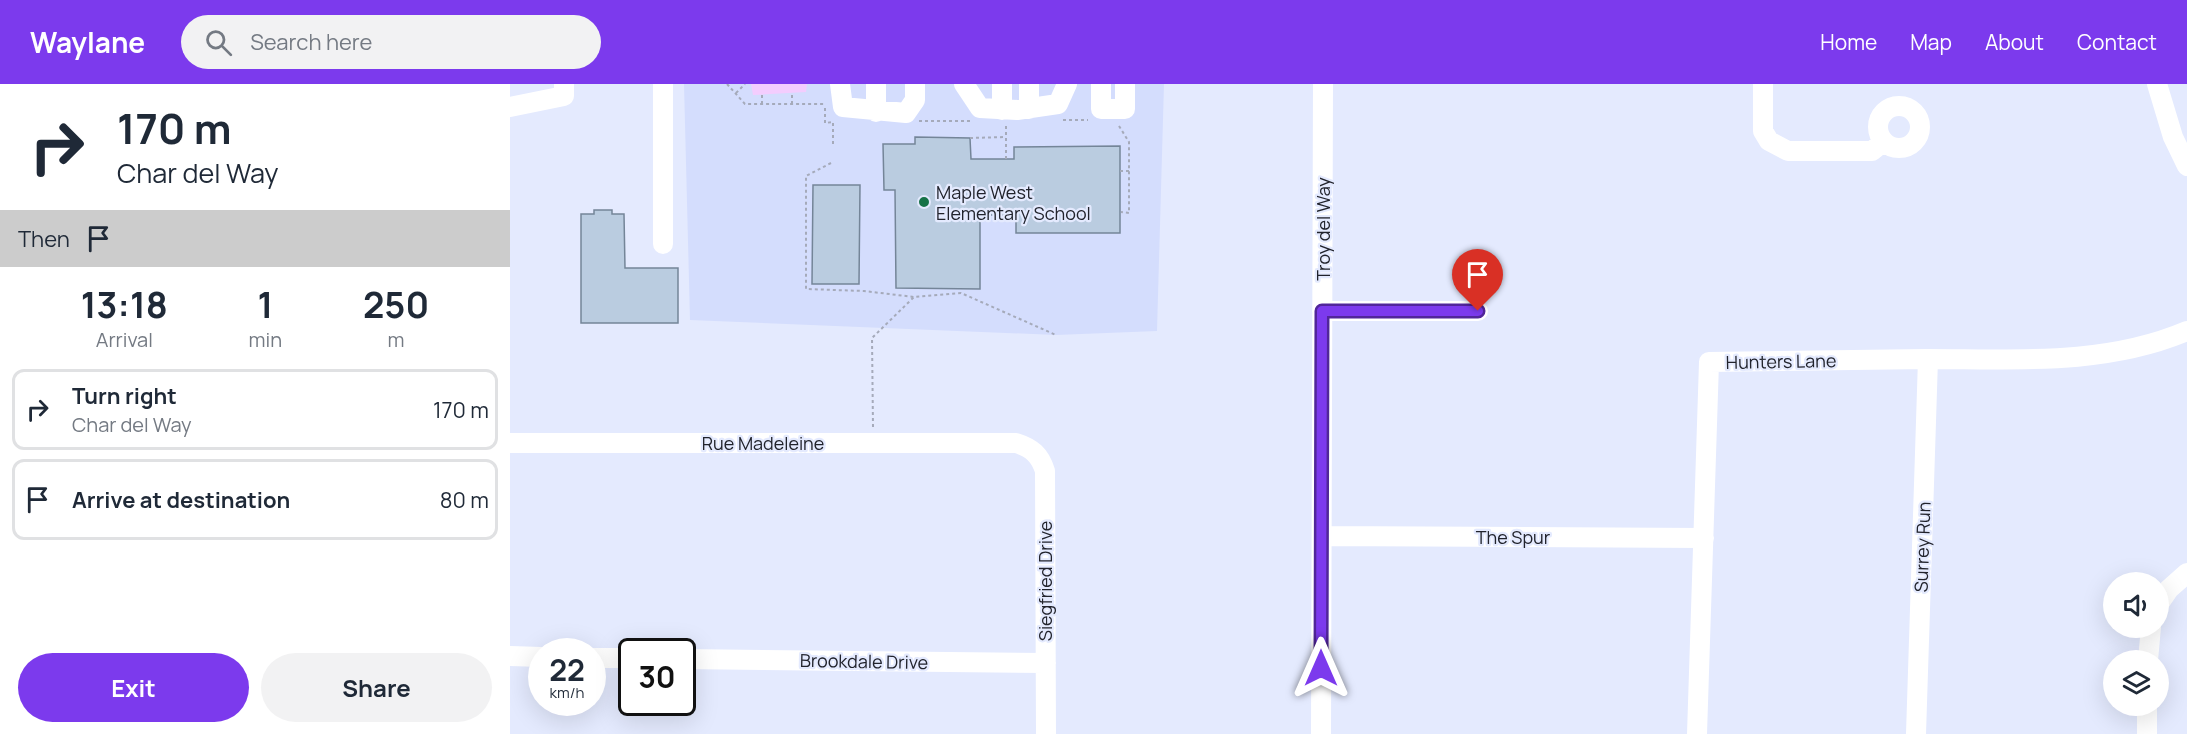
<!DOCTYPE html>
<style>
body{margin:0;font-family:Manrope,sans-serif;background:#f2f2f3;color:#1f2937;height:100vh;display:flex;flex-direction:column;font-size:22px;white-space:nowrap}
*{box-sizing:border-box;margin:0}
p{font-size:20px;color:#747a83}
.icon{flex:none;width:33px;height:33px;fill:none;stroke:currentColor;stroke-width:2;stroke-linecap:round;stroke-linejoin:round}
.map{position:relative;flex:1;overflow:hidden}
.drawer{display:flex;flex-direction:column;background:#fff;width:510px}
.drawer>*{flex:none}
.banner{background:#fff;color:#1f2937;overflow:hidden}
.fabs{position:absolute;left:1593px;top:488px;display:grid;gap:12px}
.fabs a{display:grid;place-items:center;width:66px;height:66px;border-radius:50%;background:#fff;box-shadow:0 6px 24px #0002;font-size:30px}
.speed{position:absolute;left:18px;top:554px;display:flex;gap:12px;font-size:30px;font-weight:700;text-align:center}
.speed>*{display:grid;place-content:center;width:78px;height:78px;border-radius:50%;background:#fff;box-shadow:0 6px 24px #0002;line-height:1}
.speed small{font-size:15px;font-weight:400}
.speed .limit{border:3px solid #111;border-radius:9px;background:#fff;color:#111}
.pin{position:absolute;display:grid;place-items:center;width:51px;height:51px;color:#fff;margin:-62px -26px;border-radius:50% 50% 50% 0;rotate:-45deg;box-shadow:0 0 6px #0007}
.pin .icon{rotate:45deg}
.me{position:absolute;width:66px;margin:-33px;rotate:0deg;stroke-linejoin:round;filter:drop-shadow(0 0 4px #0008)}
.turn{display:flex;align-items:center;gap:21px;height:126px;padding:0 18px;font-size:27px}
.turn .icon{width:78px;height:78px;stroke-width:2.5}
.turn b{display:block;font-size:42px;line-height:51px}
.then{display:flex;align-items:center;height:57px;padding:0 18px;background:#0003;gap:12px;font-size:22px}
.eta{display:flex;justify-content:space-evenly;align-items:center;height:102px;text-align:center}
.eta b{font-size:36px;font-weight:700;line-height:42px}
.button{display:flex;gap:12px;margin-top:auto;padding:12px 18px}
.button a{flex:1;height:69px;border-radius:36px;background:#7c3aed;color:#fff;font-size:24px;font-weight:700;line-height:69px;text-align:center}
.button a+a{background:#f2f2f3;color:#1f2937}
ul{padding:0;list-style:none}
li{display:flex;align-items:center;gap:18px;height:81px;margin:0 12px 9px;padding:0 6px;border:3px solid #e0e1e3;border-radius:12px}
li div{flex:1}
li b{display:block;font-size:22px}
li em{font-style:normal}
header{display:flex;align-items:center;gap:36px;box-sizing:border-box;height:84px;padding:0 30px;background:#7c3aed;color:#fff}
header strong{font-size:28px}
nav{display:flex;gap:33px;margin-inline-start:auto;font-size:21px}
.search{width:420px;height:54px;background:#f2f2f3;display:flex;align-items:center;gap:15px;box-sizing:border-box;padding:0 21px;border-radius:33px;color:#747a83;font-size:22px}
main{display:flex;flex:1;min-height:0}
.map>svg:first-child{display:block}
</style>
<header>
<strong>Waylane</strong>
<div class="search"><svg class="icon" aria-label="search" viewBox="0 0 24 24"><circle cx="10" cy="10" r="6"/><path d="M15 15l6 6"/></svg>Search here</div>
<nav><a>Home</a><a>Map</a><a>About</a><a>Contact</a></nav>
</header>
<main>
<section class="drawer">
<div class="banner">
<div class="turn"><svg class="icon" aria-label="right" viewBox="0 0 24 24"><path d="M7 20v-9h11M14 6l5 5-5 5"/></svg><div><b>170 m</b>Char del Way</div></div>
<div class="then">Then<svg class="icon" aria-label="arrive" viewBox="0 0 24 24"><path d="M6 21V4h12l-3 4 3 4H6"/></svg></div>
</div>
<div class="eta">
<div><b>13:18</b><p>Arrival</p></div>
<div><b>1</b><p>min</p></div>
<div><b>250</b><p>m</p></div>
</div>
<ul>
<li><svg class="icon" aria-label="right" viewBox="0 0 24 24"><path d="M7 20v-9h11M14 6l5 5-5 5"/></svg><div><b>Turn right</b><p>Char del Way</p></div><em>170 m</em></li>
<li><svg class="icon" aria-label="arrive" viewBox="0 0 24 24"><path d="M6 21V4h12l-3 4 3 4H6"/></svg><div><b>Arrive at destination</b></div><em>80 m</em></li>
</ul>
<div class="button"><a>Exit</a><a>Share</a></div>
</section>
<div class="map">
<svg width="1677" height="650" viewBox="0 0 1677 650">
<rect width="100%" height="100%" fill="#e4eafe"/>
<path fill="#d4ddfd" d="M174,0H654L647,247L546,251L180,236Z"/>
<path fill="#f3cdfe" d="M241,0H297L296,8L243,11Z"/>
<path fill="#bacce0" stroke="#748598" stroke-width="1.5" d="M405,53L460,54L461,75H504V63L610,62V149H506V131H470V205L386,204L385,106H374L373,60H405Z
M303,101H350L349,200H302Z
M84,126H102V130H114L115,184H168V239H71V130H84Z"/>
<g fill="none" stroke-linecap="round" stroke-linejoin="round">
<path stroke="#a5aaba" stroke-width="2" stroke-dasharray="3 3" stroke-linecap="butt" d="M217,0L235,20H315
M226,9L235,0
M252,20V11
M282,20V9
M315,24V39L323,38V61
M553,36H578
M409,37H461
M496,42V75
M609,42L619,58V129L611,128
M460,54L496,53
M321,79L296,92V205L354,207L404,213
M610,87H619
M363,343L362,254L404,213L451,209L546,251"/>
<path stroke="#fff" stroke-width="20" d="M153,0V160
M330,0L333,23L396,29L405,16V0
M454,0L470,24L507,26L548,20L557,0
M492,0V26
M591,0V25H615V0
M1253,0V47L1259,57L1278,67H1362L1373,58
M1647,0L1663,53L1677,82
M1368 43a21 21 0 1 1 42 0a21 21 0 1 1-42 0Z
M0,23L54,12V0
M519,25V0
M366,28V0
M812,227H968
M0,359H506C522,364 530,371 535,387L536,650
M812,452L1194,454
M1648,521L1659,505L1677,489
M0,572L32,573
M82,574H122
M172,575L536,579
M1638,576L1641,543
M811,650L813,0
M1187,650L1199,278C1271,277 1344,276 1417,275C1504,275 1595,282 1677,247
M1406,650L1418,275
M1637,650V621"/>
</g>
<g fill="none" stroke-linecap="round" stroke-linejoin="round">
<defs>
<path id="route" d="M811,584L812,227H968"/>
</defs>
<use href="#route" stroke="#51269a" stroke-width="15"/>
<use href="#route" stroke="#7c3aed" stroke-width="10"/>
</g>
<circle fill="#167247" stroke="#e4eafe" stroke-width="2" cx="414" cy="118" r="6"/>
<g text-anchor="middle" dominant-baseline="central" stroke-width="4.5" stroke-linejoin="round" paint-order="stroke">
<g font-size="18" fill="#21232c" stroke="#e4eafe" text-anchor="start">
<text x="426" y="108">Maple West<tspan x="426" dy="21">Elementary School</tspan></text>
</g>
<g font-size="18" fill="#21232c" stroke="#e4eafe">
<text transform="translate(813 145) rotate(-90)">Troy del Way</text>
<text transform="translate(1271 277) rotate(-1)">Hunters Lane</text>
<text x="253" y="359">Rue Madeleine</text>
<text x="1003" y="453">The Spur</text>
<text transform="translate(1412 463) rotate(-88)">Surrey Run</text>
<text transform="translate(535 497) rotate(-90)">Siegfried Drive</text>
<text transform="translate(354 577) rotate(1)">Brookdale Drive</text>
</g>
</g>
</svg>
<div class="fabs">
<a><svg class="icon" aria-label="sound" viewBox="0 0 24 24"><path d="M4 9h4l5-4v14l-5-4H4zM17 9q2 3 0 6"/></svg></a>
<a><svg class="icon" aria-label="layers" viewBox="0 0 24 24"><path d="M12 4l9 5-9 5-9-5zM3 14l9 5 9-5"/></svg></a>
</div>
<div class="speed"><div>22<small>km/h</small></div><div class="limit">30</div></div>
<div class="pin" style="left:968px;top:227px;background:#d93025"><svg class="icon" aria-label="arrive" viewBox="0 0 24 24"><path d="M6 21V4h12l-3 4 3 4H6"/></svg></div>
<svg class="me" style="left:811px;top:584px" viewBox="-20 -20 40 40"><path d="M0-17L14 15 0 8-14 15z" fill="#7c3aed" stroke="#fff" stroke-width="4"/></svg>
</div>
</main>
